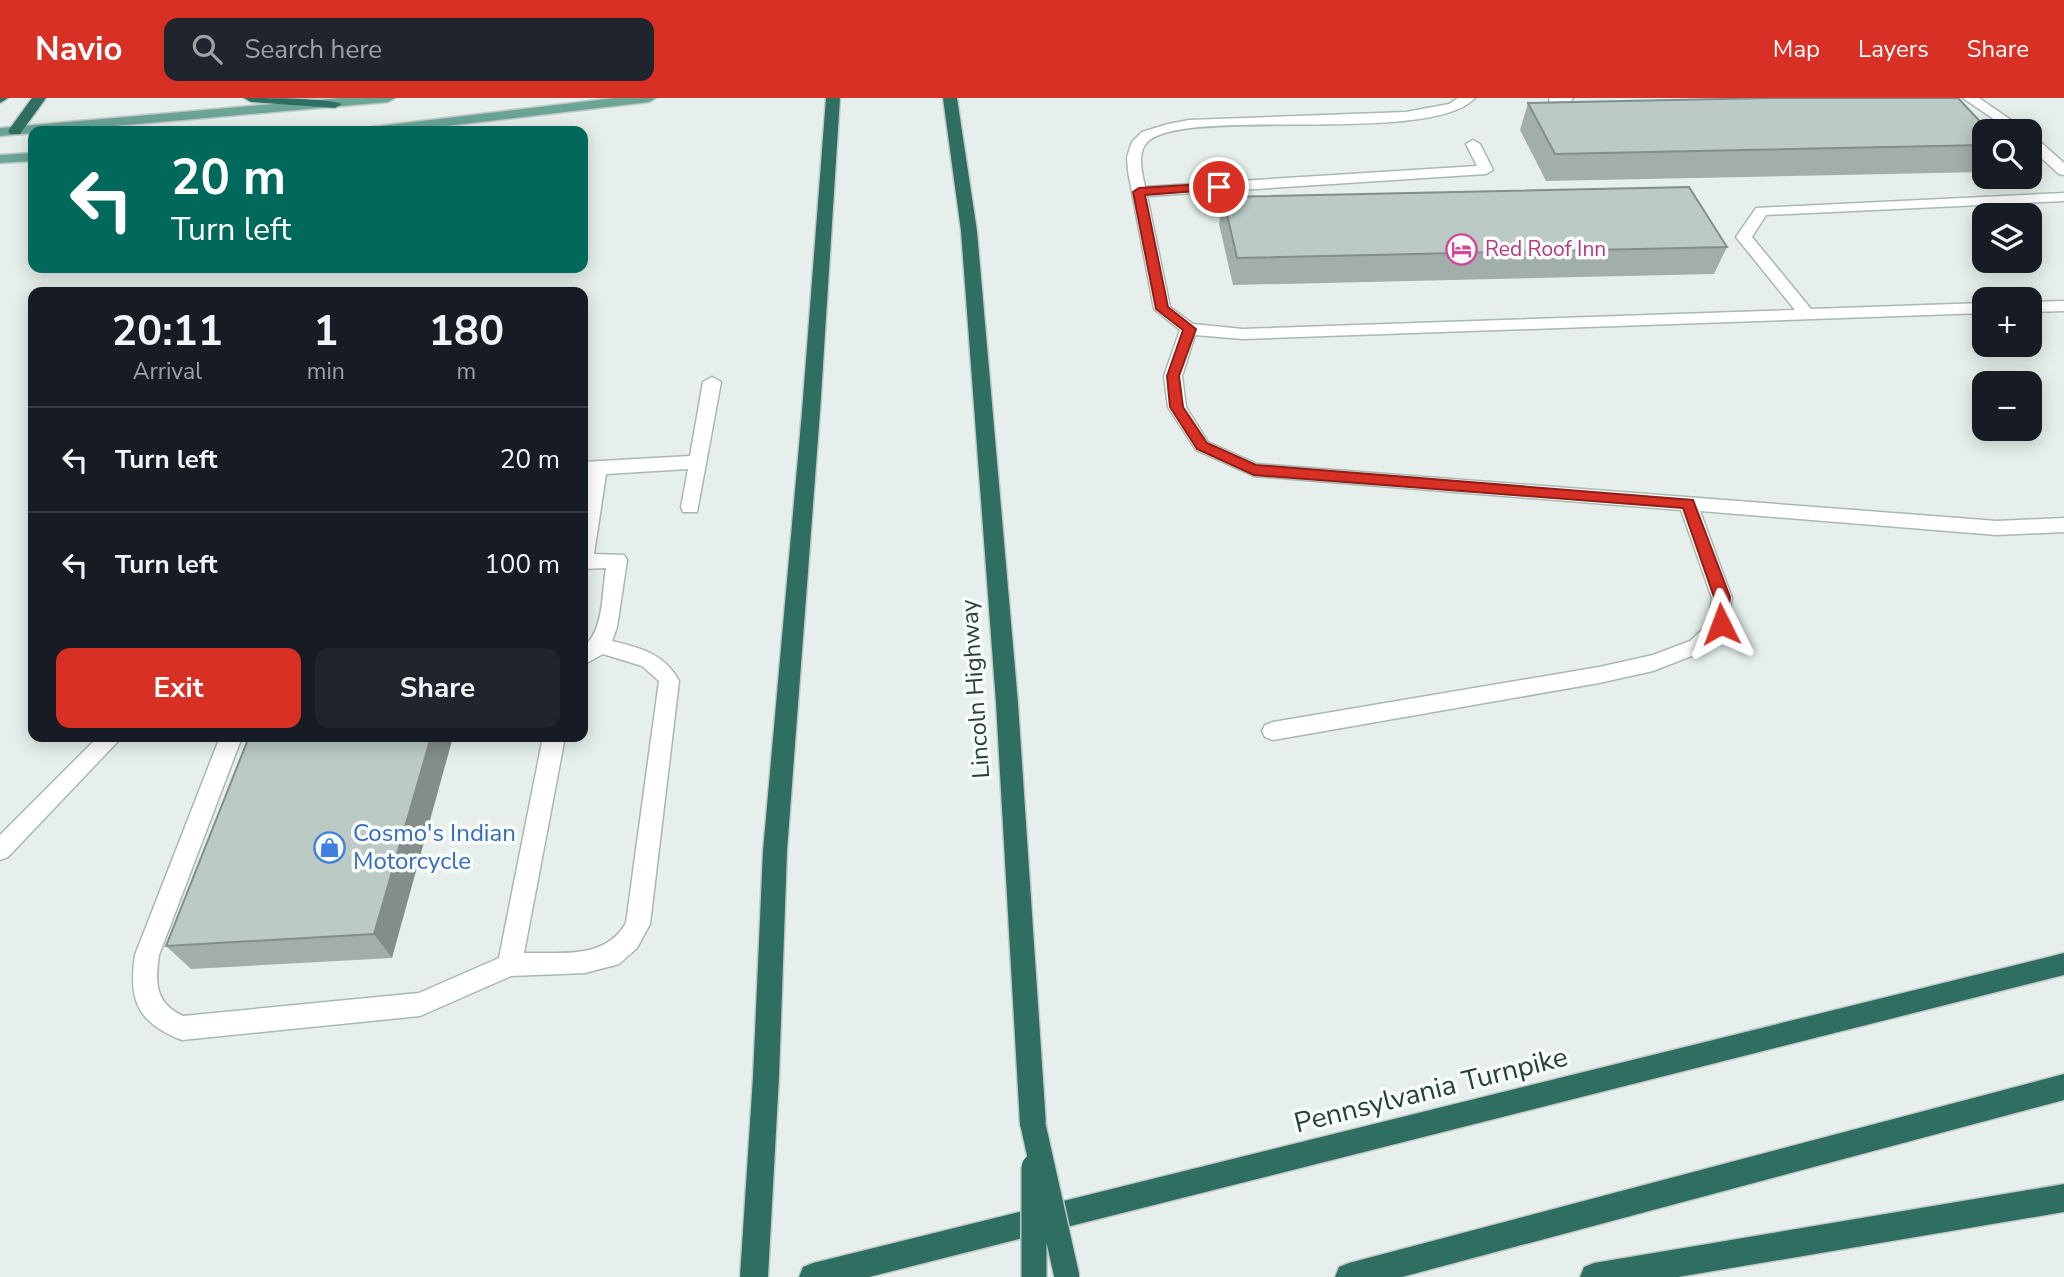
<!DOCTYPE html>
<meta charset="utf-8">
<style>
body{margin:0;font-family:"Nunito Sans",sans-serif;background:#20242c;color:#f1f3f6;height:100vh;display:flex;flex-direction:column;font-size:26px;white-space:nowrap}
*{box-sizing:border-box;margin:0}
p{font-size:23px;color:#9ea1a6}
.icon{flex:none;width:38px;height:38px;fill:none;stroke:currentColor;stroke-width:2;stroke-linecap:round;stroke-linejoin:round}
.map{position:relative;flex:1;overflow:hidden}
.drawer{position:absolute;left:28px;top:189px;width:560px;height:455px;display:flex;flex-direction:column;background:#171b24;border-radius:14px;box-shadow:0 4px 18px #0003}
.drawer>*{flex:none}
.banner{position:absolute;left:28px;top:28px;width:560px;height:147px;border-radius:14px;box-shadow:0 4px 18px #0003;background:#00695c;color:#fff;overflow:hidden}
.controls{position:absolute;left:1972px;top:21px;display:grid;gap:14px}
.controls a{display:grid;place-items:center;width:70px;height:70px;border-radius:14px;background:#171b24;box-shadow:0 4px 18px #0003;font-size:35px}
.pin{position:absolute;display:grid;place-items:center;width:60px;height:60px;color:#fff;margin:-30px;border:4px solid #fff;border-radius:50%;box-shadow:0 2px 7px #0007}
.me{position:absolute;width:77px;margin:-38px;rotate:357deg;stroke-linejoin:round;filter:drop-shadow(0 0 5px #0008)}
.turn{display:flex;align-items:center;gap:24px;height:147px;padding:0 28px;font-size:32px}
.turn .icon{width:91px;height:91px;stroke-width:2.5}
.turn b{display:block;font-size:49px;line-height:60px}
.eta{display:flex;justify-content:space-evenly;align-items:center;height:119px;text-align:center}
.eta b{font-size:42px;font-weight:700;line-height:49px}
.action{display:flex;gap:14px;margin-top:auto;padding:14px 28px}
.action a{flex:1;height:80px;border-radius:14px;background:#d93025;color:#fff;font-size:28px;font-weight:700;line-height:80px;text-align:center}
.action a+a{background:#20242c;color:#f1f3f6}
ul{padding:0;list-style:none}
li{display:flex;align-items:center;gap:21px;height:105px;padding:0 28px;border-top:2px solid #363941}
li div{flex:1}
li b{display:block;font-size:26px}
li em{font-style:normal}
header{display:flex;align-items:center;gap:42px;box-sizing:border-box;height:98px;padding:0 35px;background:#d93025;color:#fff}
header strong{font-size:33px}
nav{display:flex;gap:38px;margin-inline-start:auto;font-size:24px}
.search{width:490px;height:63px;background:#20242c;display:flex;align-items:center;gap:18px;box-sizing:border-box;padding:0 24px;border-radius:14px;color:#9ea1a6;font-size:26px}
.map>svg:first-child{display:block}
</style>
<header>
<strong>Navio</strong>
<div class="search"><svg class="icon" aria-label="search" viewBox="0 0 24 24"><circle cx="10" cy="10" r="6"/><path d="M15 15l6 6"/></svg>Search here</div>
<nav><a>Map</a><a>Layers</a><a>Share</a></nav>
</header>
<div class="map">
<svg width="2064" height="1179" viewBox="0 0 2064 1179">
<rect width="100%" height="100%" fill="#e6efeb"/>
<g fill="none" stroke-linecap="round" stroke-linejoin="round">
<defs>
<path id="minor" d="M1458,0H1475C1428,50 1173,5 1145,47C1137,59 1143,77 1145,89L1477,68L1466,46L1473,42L1480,46L1493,72L1486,76L1147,98L1170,209L1193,226L1243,231L1795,212L1736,139L1756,110L2064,95V103L1766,117L1752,139L1811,211L1984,205V215L1243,241L1195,237L1182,278L1186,309L1208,344L1257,366L1997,423L2064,420V434L1997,437L1700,413L1732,500L1727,528L1717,544L1704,553L1653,573L1599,585L1273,642L1265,639L1262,633L1265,627L1273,624L1599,569L1653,557L1690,543L1708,526L1712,500L1681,412L1254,378L1196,352L1168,309L1164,278L1180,232L1154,211L1128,73L1127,59L1132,44L1142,34L1168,26L1189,22L1406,14L1449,6Z
M1549,0H1573L1571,3L1550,4Z
M1963,0H1979L2027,33H2011Z
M2030,38L2035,39L2064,65V77L2059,76L2030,50Z
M2064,203V213L2030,214V204Z
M712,279L721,284L697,414H683L681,409L688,371L606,376L594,456L624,457L627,462L617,529L612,543C641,550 665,556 679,583L650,826L637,850L619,866L585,875L511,878L420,918L182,942C138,925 128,903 135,857L220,639H242L159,857C155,885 155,905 183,918L419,895L499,860L543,639H565L524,855C561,854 605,862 626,825L659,583L642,568L603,556L583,567V549C604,534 602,494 606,470L583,471V407L588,376H583V364L690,358L703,284Z
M98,639H122L8,759L0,762V737Z"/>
<path id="major" d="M341,0H395L388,4L0,38V30Z
M615,0H656L649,4L404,33H364L371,29Z
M33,55V63L0,65V57Z"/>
<path id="highway" d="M0,0H8L0,5Z
M32,0H46L20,36H10L8,33Z
M244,0C265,0 327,0 342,6L335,10L251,4Z
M826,0H840L820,314L787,753L779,979L768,1179H740L753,979L763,753L802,314Z
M943,0H957L977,133L1018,605L1046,1027L1042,1036L1033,1040L1024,1036L1020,1027L996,605L961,133Z
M2064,855V877L869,1179H799L803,1169L813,1165Z
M2064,976V1002L1402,1179H1335L1339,1169L1349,1165Z
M2064,1086V1114L1678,1179H1580L1584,1169L1594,1165Z"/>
</defs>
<use href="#minor" stroke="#a8b8b2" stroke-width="3"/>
<use href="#major" stroke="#c2cac8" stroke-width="3"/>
<use href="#highway" stroke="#c2cac8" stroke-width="3"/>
<use href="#minor" fill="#fff" fill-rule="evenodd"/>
<use href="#major" fill="#6aa596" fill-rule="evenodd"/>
<use href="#highway" fill="#2f6f62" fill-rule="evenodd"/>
<defs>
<path id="highway-bridge" d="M1033,1027L1067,1179
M1034,1069V1179"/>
</defs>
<use href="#highway-bridge" stroke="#c2cac8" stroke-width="28" stroke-linecap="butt"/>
<use href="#highway-bridge" stroke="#2f6f62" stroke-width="25"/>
</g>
<path fill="#a1aea9" d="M1528,5L1984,47V74L1546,83L1520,32Z
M1223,99L1727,149L1714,176L1233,187L1219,126Z
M249,639L392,860L191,871L166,848Z"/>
<path fill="#838d89" d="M431,639H453L392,860L374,836Z"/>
<path fill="#bbcac4" stroke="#838d89" stroke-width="2" d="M1768,0H1958L1989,33H1984V47L1555,56L1528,5Z
M1689,89L1727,149L1237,160L1223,99Z
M249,639H431L374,836L166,848Z"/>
<path fill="#d93025" stroke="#8d1f18" stroke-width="2" d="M1219,85L1222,86V91L1145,97L1168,209L1196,231L1179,278L1183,309L1207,345L1256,367L1693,402L1730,499L1726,530L1721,532L1713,526L1714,499L1683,410L1254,377L1197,351L1170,309L1167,278L1183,232L1156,211L1133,94L1139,90Z"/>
<defs>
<symbol id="hotel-ring" viewBox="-11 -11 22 22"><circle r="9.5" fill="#f7fbf9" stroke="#d1479c" stroke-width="1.5"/><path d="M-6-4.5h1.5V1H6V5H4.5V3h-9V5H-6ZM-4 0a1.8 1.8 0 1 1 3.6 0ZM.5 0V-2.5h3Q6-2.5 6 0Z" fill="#d1479c"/></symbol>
<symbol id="shop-ring" viewBox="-11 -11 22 22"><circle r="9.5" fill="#f7fbf9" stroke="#3f7fe0" stroke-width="1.5"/><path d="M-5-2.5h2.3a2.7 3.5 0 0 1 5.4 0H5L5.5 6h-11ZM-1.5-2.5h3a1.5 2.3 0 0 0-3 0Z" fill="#3f7fe0"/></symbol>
</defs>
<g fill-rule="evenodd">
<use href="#hotel-ring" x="1444" y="134" width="35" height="35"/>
<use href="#shop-ring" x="312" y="732" width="35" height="35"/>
</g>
<g text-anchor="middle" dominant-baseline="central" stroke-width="7" stroke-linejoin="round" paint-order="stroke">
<g font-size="21" fill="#b23c85" stroke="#f7fbf9" text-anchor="start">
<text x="1485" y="151">Red Roof Inn</text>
</g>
<g font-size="24" fill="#24423a" stroke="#f7fbf9">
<text transform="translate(975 591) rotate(-94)">Lincoln Highway</text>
</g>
<g font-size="24" fill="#366cbe" stroke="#f7fbf9" text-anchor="start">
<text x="353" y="735">Cosmo's Indian<tspan x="353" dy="28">Motorcycle</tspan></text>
</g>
<g font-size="28" fill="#24423a" stroke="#f7fbf9">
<text transform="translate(1431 992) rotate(-14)">Pennsylvania Turnpike</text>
</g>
</g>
</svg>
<div class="controls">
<a><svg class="icon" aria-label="search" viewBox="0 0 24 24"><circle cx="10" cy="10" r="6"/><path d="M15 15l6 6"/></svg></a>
<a><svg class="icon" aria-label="layers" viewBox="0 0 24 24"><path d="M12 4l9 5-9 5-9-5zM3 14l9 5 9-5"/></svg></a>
<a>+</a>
<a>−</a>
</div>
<div class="pin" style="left:1219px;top:89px;background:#d93025"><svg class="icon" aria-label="arrive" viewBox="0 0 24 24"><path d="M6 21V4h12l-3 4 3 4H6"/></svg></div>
<svg class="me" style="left:1721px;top:526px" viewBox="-20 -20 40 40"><path d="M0-17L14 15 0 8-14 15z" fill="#d93025" stroke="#fff" stroke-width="4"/></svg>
<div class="banner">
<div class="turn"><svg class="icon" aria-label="left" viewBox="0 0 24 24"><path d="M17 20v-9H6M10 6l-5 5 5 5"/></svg><div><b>20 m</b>Turn left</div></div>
</div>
<section class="drawer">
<div class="eta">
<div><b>20:11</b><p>Arrival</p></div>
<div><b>1</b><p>min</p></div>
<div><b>180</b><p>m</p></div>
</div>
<ul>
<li><svg class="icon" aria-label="left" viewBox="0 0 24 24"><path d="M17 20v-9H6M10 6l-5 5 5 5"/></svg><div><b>Turn left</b></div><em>20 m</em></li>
<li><svg class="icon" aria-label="left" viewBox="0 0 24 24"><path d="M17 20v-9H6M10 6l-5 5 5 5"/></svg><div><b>Turn left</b></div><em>100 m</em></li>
</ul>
<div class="action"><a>Exit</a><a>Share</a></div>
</section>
</div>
